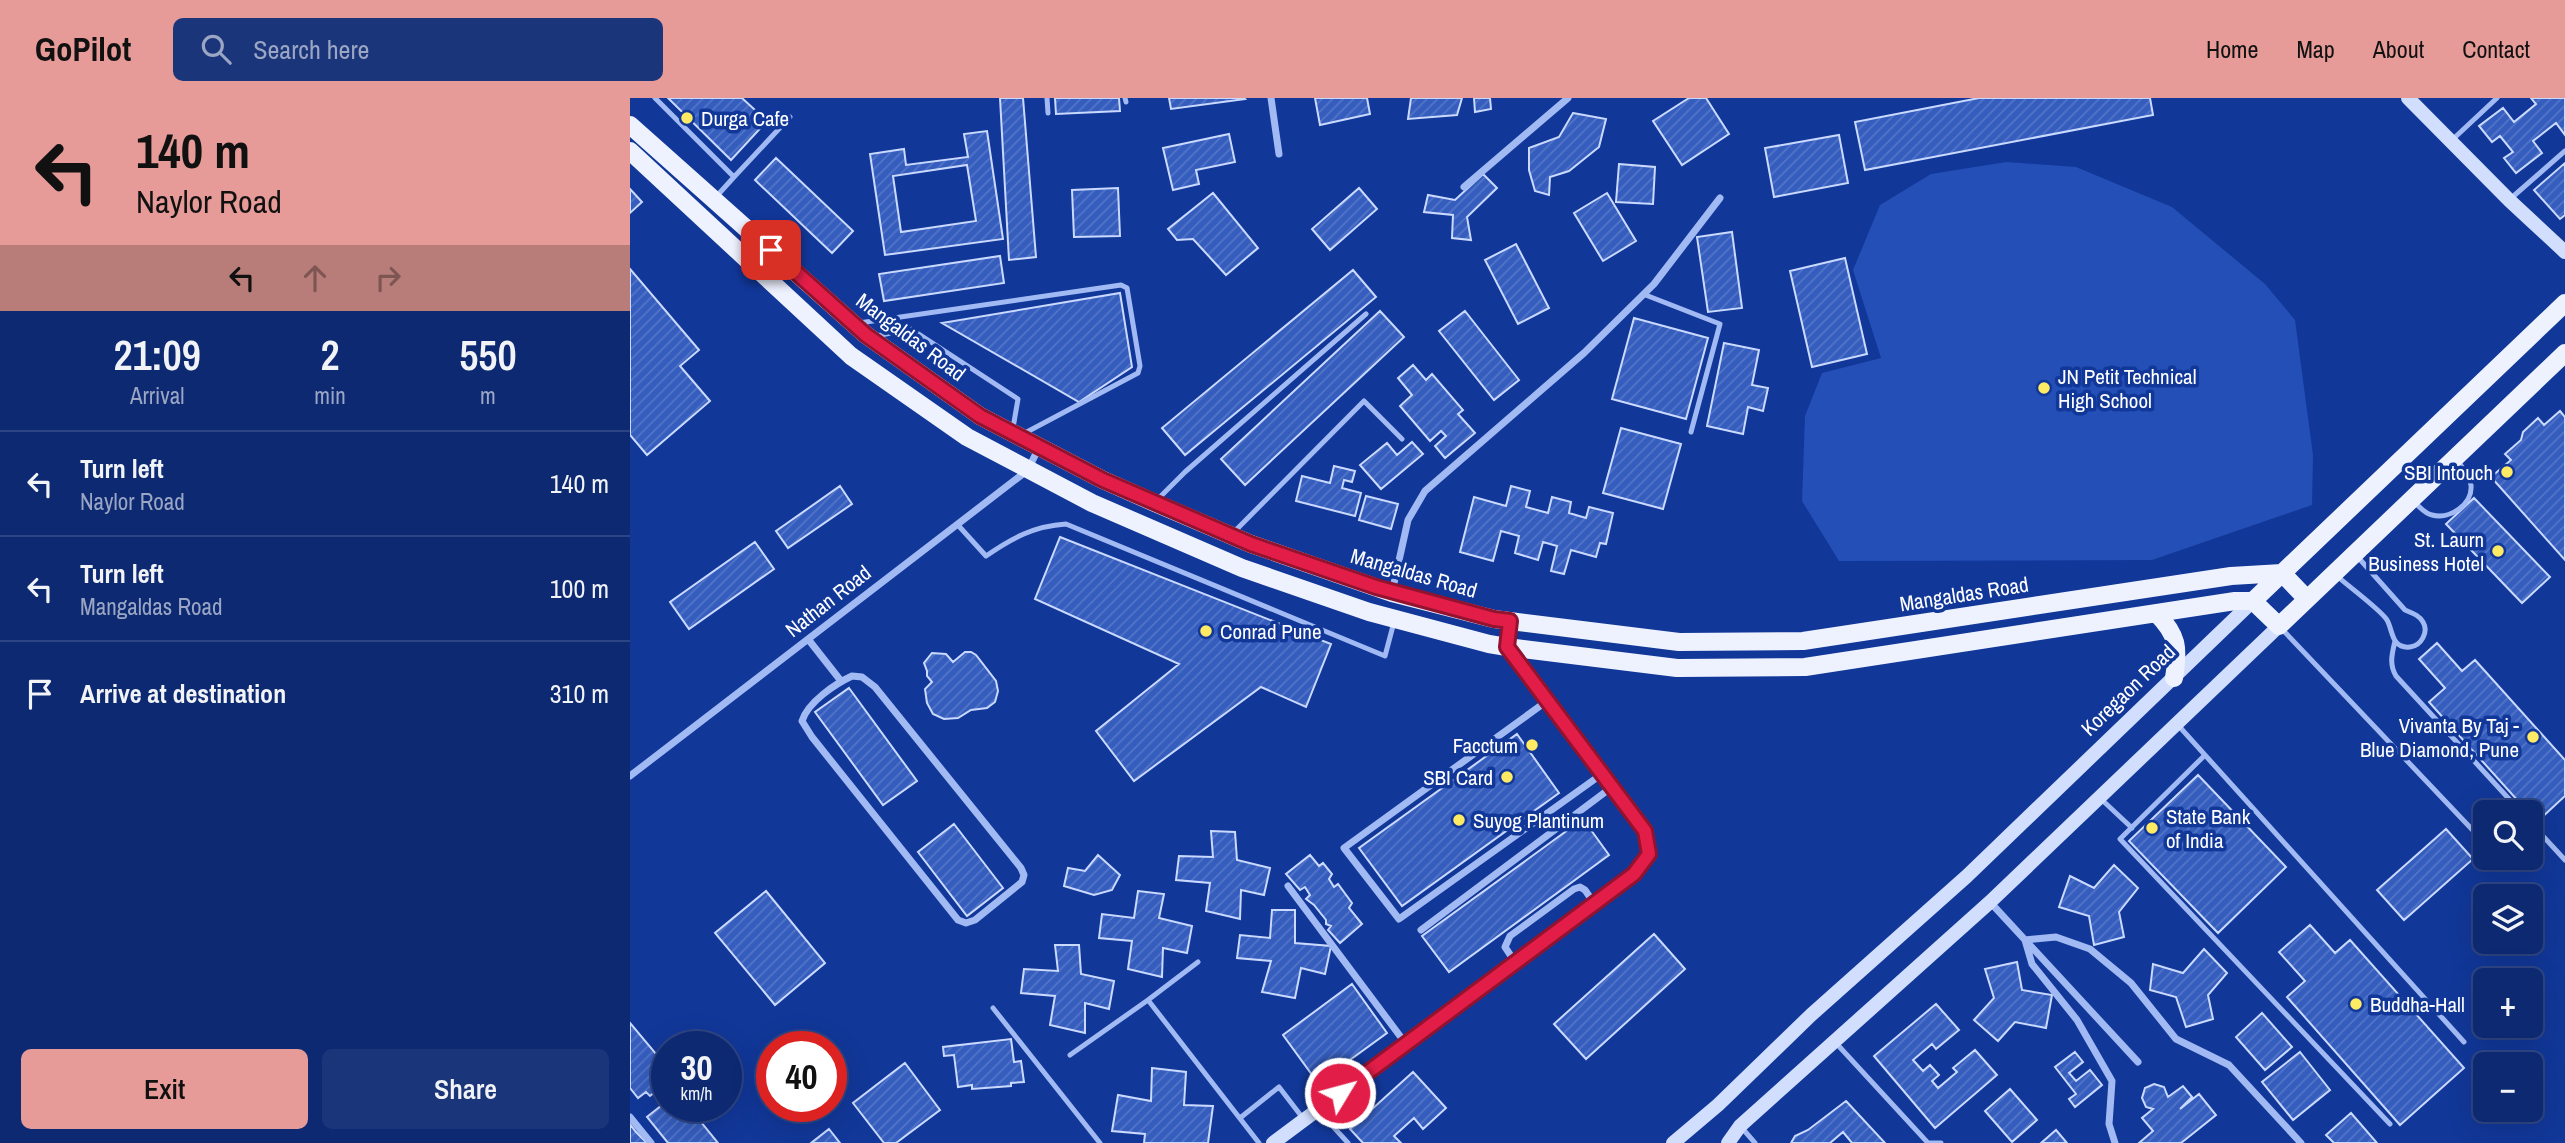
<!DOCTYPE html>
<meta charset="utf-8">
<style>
body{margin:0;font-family:"Archivo Narrow",sans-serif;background:#1b357a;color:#f1f3f6;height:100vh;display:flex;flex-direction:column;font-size:26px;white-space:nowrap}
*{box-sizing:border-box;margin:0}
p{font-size:23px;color:#9aa6c4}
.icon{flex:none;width:38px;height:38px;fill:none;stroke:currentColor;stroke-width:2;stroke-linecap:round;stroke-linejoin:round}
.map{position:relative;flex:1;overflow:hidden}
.panel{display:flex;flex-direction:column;background:#0d2972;width:630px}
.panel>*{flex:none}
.hud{background:#e69b98;color:#111;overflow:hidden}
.controls{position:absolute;left:1843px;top:702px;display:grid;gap:14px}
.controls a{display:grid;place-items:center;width:70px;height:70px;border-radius:10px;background:#0d2972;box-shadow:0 7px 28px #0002,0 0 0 2px #2d4584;font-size:35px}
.speed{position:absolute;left:21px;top:933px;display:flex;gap:14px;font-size:35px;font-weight:700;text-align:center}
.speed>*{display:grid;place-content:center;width:91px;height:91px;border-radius:50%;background:#0d2972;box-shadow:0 7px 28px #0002,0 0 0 2px #2d4584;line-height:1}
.speed small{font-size:18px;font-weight:400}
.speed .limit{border:10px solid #d22;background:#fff;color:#111}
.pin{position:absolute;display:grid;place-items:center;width:60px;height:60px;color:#fff;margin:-30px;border-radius:14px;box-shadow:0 4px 10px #0006}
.me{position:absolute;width:77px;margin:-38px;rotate:53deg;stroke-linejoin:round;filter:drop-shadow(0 0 5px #0008)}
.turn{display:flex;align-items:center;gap:24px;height:147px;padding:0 21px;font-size:32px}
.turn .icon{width:91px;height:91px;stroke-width:2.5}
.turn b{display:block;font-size:49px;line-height:60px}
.lanes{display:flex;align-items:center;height:66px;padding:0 21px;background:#0003;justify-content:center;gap:35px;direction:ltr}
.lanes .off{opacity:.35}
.eta{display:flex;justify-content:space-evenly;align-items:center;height:119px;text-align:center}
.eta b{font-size:42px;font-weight:600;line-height:49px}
.button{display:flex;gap:14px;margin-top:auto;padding:14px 21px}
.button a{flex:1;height:80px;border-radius:10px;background:#e69b98;color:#111;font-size:28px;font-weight:600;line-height:80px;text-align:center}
.button a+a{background:#1b357a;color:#f1f3f6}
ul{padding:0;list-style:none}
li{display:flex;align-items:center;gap:21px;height:105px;padding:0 21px;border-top:2px solid #2d4584}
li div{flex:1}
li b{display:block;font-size:26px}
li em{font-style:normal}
header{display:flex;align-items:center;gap:42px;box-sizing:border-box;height:98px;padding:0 35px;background:#e69b98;color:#111}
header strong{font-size:33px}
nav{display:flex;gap:38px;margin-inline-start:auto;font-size:24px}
.search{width:490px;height:63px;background:#1b357a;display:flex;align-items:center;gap:18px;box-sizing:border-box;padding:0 24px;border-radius:10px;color:#9aa6c4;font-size:26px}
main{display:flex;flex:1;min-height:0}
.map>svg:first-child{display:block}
</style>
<header>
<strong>GoPilot</strong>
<div class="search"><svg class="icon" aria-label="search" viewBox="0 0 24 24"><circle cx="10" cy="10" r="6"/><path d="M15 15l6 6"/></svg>Search here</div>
<nav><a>Home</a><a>Map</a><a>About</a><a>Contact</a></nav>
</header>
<main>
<section class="panel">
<div class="hud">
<div class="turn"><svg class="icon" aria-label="left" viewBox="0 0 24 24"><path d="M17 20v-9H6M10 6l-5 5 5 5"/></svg><div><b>140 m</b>Naylor Road</div></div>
<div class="lanes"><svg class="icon" aria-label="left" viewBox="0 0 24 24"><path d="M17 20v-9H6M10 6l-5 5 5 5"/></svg><svg class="icon off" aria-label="ahead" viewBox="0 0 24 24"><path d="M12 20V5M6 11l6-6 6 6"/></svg><svg class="icon off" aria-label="right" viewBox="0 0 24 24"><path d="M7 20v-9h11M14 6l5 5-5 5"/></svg></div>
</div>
<div class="eta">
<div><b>21:09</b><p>Arrival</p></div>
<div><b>2</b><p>min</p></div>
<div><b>550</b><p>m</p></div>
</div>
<ul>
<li><svg class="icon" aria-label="left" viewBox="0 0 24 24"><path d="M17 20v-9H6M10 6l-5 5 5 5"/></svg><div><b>Turn left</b><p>Naylor Road</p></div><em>140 m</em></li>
<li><svg class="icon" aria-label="left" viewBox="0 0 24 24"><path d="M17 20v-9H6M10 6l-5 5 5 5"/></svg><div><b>Turn left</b><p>Mangaldas Road</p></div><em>100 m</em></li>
<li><svg class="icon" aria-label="arrive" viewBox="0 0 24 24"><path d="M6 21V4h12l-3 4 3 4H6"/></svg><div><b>Arrive at destination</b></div><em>310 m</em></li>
</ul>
<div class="button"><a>Exit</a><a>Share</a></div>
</section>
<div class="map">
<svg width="1935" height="1045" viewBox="0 0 1935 1045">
<defs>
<pattern id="building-hatch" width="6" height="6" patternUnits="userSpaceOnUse" patternTransform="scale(1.75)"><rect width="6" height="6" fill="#355dbe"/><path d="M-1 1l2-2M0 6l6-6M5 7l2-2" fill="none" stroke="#5375c8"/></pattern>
</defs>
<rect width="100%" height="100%" fill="#113798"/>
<path fill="#234fb7" d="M1376,64L1446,69L1542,109L1635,186L1665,222L1683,357L1682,407L1522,462L1209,463L1172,403L1175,318L1192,275L1251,260L1223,172L1250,107L1301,76Z"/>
<path fill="url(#building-hatch)" stroke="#cad9fe" stroke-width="2" fill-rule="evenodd" d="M38,0H112L137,23L101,62Z
M370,0H393L406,159L379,162Z
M425,0H489L490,13L426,16Z
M539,0H614L615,1L541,11Z
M685,0H737L740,16L690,27Z
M781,0H832L827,17L778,21Z
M844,0H860L861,11L845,14Z
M1059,0H1076L1099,36L1052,67L1023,23Z
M1349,0H1520L1523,17L1235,72L1225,24Z
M1901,0H1935V37L1926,25L1903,43L1912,55L1886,75L1874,60L1883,54L1870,38L1862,44L1849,28L1873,10L1884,24L1906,6Z
M943,15L976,21L969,49L939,73L920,79L919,97L905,93L899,72V50L929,39Z
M357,33L373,141L255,157L240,56L274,51L276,67L338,59L334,36ZM337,67L346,123L271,134L263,78Z
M599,36L605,64L566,72L569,86L543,92L533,50Z
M1209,37L1218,85L1144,99L1135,50Z
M146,60L223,133L202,155L125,82Z
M1935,65V117L1930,121L1904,92Z
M989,66L1025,69L1023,106L986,104Z
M853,76L867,90L837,119L841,142L822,140L823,117L794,114L798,97L825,102Z
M488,90L490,138L444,139L442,92Z
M729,90L747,111L700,152L682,131Z
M0,91L12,104L0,115Z
M583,95L628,150L596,177L563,141L547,142L538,131Z
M977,95L1006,143L973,163L944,115Z
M1102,134L1112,210L1078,214L1067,139Z
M886,146L919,210L888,226L855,162Z
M370,158L374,185L254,203L249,176Z
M1215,160L1237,256L1182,269L1160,173Z
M0,171L69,252L50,268L80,303L17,357L0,337Z
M723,172L746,199L555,357L532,330Z
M490,195L502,269L449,304L312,225Z
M750,213L774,239L615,387L591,361Z
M835,213L889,282L864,302L809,233Z
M1004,220L1078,240L1056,321L982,301Z
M1094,245L1129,252L1122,287L1138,290L1133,313L1118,309L1113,336L1077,328Z
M783,267L796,282L802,276L833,312L828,316L845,335L815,360L805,348L816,338L811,333L800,343L770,308L782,297L768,280Z
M1930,313L1935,319V462L1861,379L1881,362L1875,356L1891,342L1893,334L1908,320L1914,327Z
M991,330L1051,346L1033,411L973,395Z
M782,344L793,356L751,391L730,367L757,345L767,357Z
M704,368L725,373L722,384L714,382L712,390L731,395L725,418L666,403L672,378L700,385Z
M210,388L222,406L158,450L146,433Z
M881,388L900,393L896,409L918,415L922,399L941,404L939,415L956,420L959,409L983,415L976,446L970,445L966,459L941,452L934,476L921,473L927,448L913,444L908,462L885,455L889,438L871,433L863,463L830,454L844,399L876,408Z
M736,398L768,406L761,431L729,422Z
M1844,400L1920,479L1892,505L1816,426Z
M430,439L701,546L676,609L631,589L504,683L466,633L549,566L405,501Z
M125,444L144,471L59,531L40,504Z
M1807,545L1832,573L1845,562L1935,662V698L1907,724L1799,604L1815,590L1789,561Z
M335,554H341L346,557L366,583L368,593L365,604L357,610L341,612L328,620L314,621L303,616L297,605L295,591L302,584L297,578V573L294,565L302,555L316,556L323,564Z
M219,590L287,683L253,707L185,614Z
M887,636L929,695L772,808L729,750Z
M1568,677L1656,769L1588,835L1499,743Z
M953,721L979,757L819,874L792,838Z
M324,726L373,790L337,818L288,754Z
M1816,731L1843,761L1774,822L1747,792Z
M581,733L605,734L607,762L640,770L634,797L611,792L610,821L576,813L580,785L546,782L549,758L583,759Z
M468,757L490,777L482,792L464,797L434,788L438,770L455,773Z
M680,757L689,768L693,765L702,776L699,781L704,789L708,786L722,805L719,810L732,826L710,845L698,832L701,828L696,826V822L684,807L676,801L680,797L675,789L670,792L656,776Z
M1484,767L1508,790L1489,814L1494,839L1464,847L1459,818L1429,809L1440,778L1464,790Z
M136,793L195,865L145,907L85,835Z
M508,793L534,796L529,820L562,828L557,855L533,850L532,879L498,871L502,843L469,840L472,816L504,820Z
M642,812H665V845L701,848L695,876L671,870L665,900L632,894L641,863L607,860L610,837L640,840Z
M1680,827L1705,855L1720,842L1834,970L1770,1027L1657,899L1675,883L1649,854Z
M1024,836L1055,871L956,961L924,926Z
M425,847H449L451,876L484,883L479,911L455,905V935L420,927L425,898L391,895L394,871L428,873Z
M1574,851L1597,875L1578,897L1583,921L1556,929L1546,899L1520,892L1523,866L1553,875Z
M1387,864L1392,892L1422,897L1416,930L1385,924L1368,943L1344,922L1364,900L1355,871Z
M722,886L757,935L688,985L653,937Z
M1306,906L1329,932L1306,951L1302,946L1283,962L1293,973L1300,967L1309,977L1302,983L1308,990L1327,974L1323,970L1345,952L1367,977L1305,1030L1244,958Z
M1632,915L1662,949L1635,972L1606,939Z
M0,925L37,969V980L33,983L35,986L20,998L16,994L8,1000L0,990Z
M381,941L384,964L391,963L394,984L381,985V988L342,991V987L328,989L324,957L314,958L313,949Z
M1445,954L1453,964L1439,975L1446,983L1460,972L1472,987L1445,1009L1439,1001L1446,996L1425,969Z
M1670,954L1700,992L1663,1022L1632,984Z
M275,965L310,1012L266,1045H254L223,1005Z
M522,970L556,974L554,1007L583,1008L578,1045H514L515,1036L482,1033L488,997L521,1003Z
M783,974L816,1010L793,1031L784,1020L764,1038L771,1045H733L720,1031Z
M1524,986L1534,989L1538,999L1553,988L1562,999L1550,1011L1569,996L1586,1017L1551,1045H1509L1523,1033L1512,1020L1523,1011L1516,1009L1512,1000L1515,990Z
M1380,991L1407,1022L1382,1044L1355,1013Z
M37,1003V1008H58L88,1045H38L17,1019Z
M1216,1003L1255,1045H1222L1213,1034L1200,1045H1161L1165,1038L1178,1032Z
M1721,1015L1747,1045H1704L1696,1037Z
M0,1026L6,1034L17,1045H0Z
M199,1031L210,1045H181Z
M1426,1032L1437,1045H1411Z"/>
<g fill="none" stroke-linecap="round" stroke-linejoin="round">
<path stroke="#a2baf4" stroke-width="5" d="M25,0L104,79L85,100
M417,0L418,15
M495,0L496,4
M1821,43L1867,0
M104,79L160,19
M1879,102L1935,53
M1013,196L1090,226L1061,334
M229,225L491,187L497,190L510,268L508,275L393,336
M246,238L281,231L388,301L383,330
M527,402L555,374L736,216
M1784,404C1789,408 1795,416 1802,417C1820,422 1843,406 1841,387C1839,377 1832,369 1827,362
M327,426L356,458C382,440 404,428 436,426L755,558L764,524
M603,435L734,303L772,341
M1707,478C1718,488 1751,512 1757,522C1763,532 1761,551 1780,549C1791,548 1799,534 1793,524C1789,517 1782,515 1775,512L1726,457
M1651,530L1853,743
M1765,543C1762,556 1759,566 1766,578L1891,714
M1547,626L1834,944
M1575,657L1490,741L1760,1026
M1471,701L1502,730
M1900,724L1935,762
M518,902L568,864
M363,910L470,1045
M1205,944L1298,1045H1311
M440,957L518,902L629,1045
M688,1012L718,1045
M610,1020L649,989L672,1019
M1112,1030L1125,1045"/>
<path stroke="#a2baf4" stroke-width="7" d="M641,0L649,56
M834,89L938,0
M762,494L778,422L795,393L954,255L1024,186L1090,100
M178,541L211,583
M222,578L232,579L245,589L391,770L394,777L392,784L345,822L336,825L328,822L182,639L172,623C178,604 205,586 222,578Z
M917,603L714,750L769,821L972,676
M0,678L398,372L409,349
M658,788L776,946
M1360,804L1508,964
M791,832L982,689
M885,864L875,849L880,838L944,791L950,789L955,792L964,805
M0,1019L21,1045
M1485,1045L1479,1026L1482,983L1447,922L1402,866L1395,842L1426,839L1460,851L1501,885L1546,941L1599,967L1671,1045"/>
<path stroke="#d1defd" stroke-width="14" d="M1778,0L1879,102L1935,154
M643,1045L1004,776L1019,756L1015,733L877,549L880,523
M1043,1045L1088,1007L1181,917L1337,778L1623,503
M1098,1045L1110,1028L1360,804L1649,528"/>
<path stroke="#eef2ff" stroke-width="18" d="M0,27L236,237L350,318L473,382L525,405L621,446L762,495L864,521L1049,544L1173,543L1601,478L1652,475L1677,501
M0,53L221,258L337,339L462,405L612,470L739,514L859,546L877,549L1047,570L1175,569L1605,503H1623L1649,528L1935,255
M1623,503L1935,205
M1526,515C1548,537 1549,550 1544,580"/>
</g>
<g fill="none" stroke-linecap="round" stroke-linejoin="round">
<defs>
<path id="route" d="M141,152L236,237L350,318L473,382L621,446L746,489L864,521L880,523L877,549L1015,733L1019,756L1004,776L710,995"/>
</defs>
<use href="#route" stroke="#92132f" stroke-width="18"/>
<use href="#route" stroke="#e11d48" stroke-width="12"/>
</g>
<g fill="#ffea64" stroke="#113798" stroke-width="2.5">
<circle cx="57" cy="20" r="7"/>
<circle cx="1414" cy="290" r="7"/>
<circle cx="1877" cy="374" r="7"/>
<circle cx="1868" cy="453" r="7"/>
<circle cx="576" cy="533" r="7"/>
<circle cx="1903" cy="639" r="7"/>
<circle cx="902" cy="647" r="7"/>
<circle cx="877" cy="679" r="7"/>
<circle cx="829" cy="722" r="7"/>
<circle cx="1522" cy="730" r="7"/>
<circle cx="1726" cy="906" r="7"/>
</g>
<g text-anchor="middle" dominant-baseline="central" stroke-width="7" stroke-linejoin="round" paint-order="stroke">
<g font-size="21" fill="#fff" stroke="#113798" text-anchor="start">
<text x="71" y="20">Durga Cafe</text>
<text x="1428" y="278">JN Petit Technical<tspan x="1428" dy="24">High School</tspan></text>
<text x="1863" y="374" text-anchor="end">SBI Intouch</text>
<text x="1854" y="441" text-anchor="end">St. Laurn<tspan x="1854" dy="24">Business Hotel</tspan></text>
<text x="590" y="533">Conrad Pune</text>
<text x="1889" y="627" text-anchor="end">Vivanta By Taj -<tspan x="1889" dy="24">Blue Diamond, Pune</tspan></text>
<text x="888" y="647" text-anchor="end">Facctum</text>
<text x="863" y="679" text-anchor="end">SBI Card</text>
<text x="1536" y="718">State Bank<tspan x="1536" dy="24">of India</tspan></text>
<text x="843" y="722">Suyog Plantinum</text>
<text x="1740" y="906">Buddha-Hall</text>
</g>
<g font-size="21" fill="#fff" stroke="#113798">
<text transform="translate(281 239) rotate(37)">Mangaldas Road</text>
<text transform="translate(784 475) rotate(16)">Mangaldas Road</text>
<text transform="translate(1334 496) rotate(-9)">Mangaldas Road</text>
<text transform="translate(198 503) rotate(-38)">Nathan Road</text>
<text transform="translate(1498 592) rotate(-44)">Koregaon Road</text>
</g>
</g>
</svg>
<div class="controls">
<a><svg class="icon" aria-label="search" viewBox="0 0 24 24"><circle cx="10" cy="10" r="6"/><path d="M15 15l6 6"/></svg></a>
<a><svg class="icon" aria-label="layers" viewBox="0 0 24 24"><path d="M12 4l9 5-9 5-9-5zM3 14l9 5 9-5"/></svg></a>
<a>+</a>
<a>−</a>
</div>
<div class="speed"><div>30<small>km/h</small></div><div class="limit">40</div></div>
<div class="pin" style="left:141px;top:152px;background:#d93025"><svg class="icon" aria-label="arrive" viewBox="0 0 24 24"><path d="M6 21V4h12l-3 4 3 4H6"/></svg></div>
<svg class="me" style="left:710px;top:995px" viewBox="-20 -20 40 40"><circle r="17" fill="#e11d48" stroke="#fff" stroke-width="3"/><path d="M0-11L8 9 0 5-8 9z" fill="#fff"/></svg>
</div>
</main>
